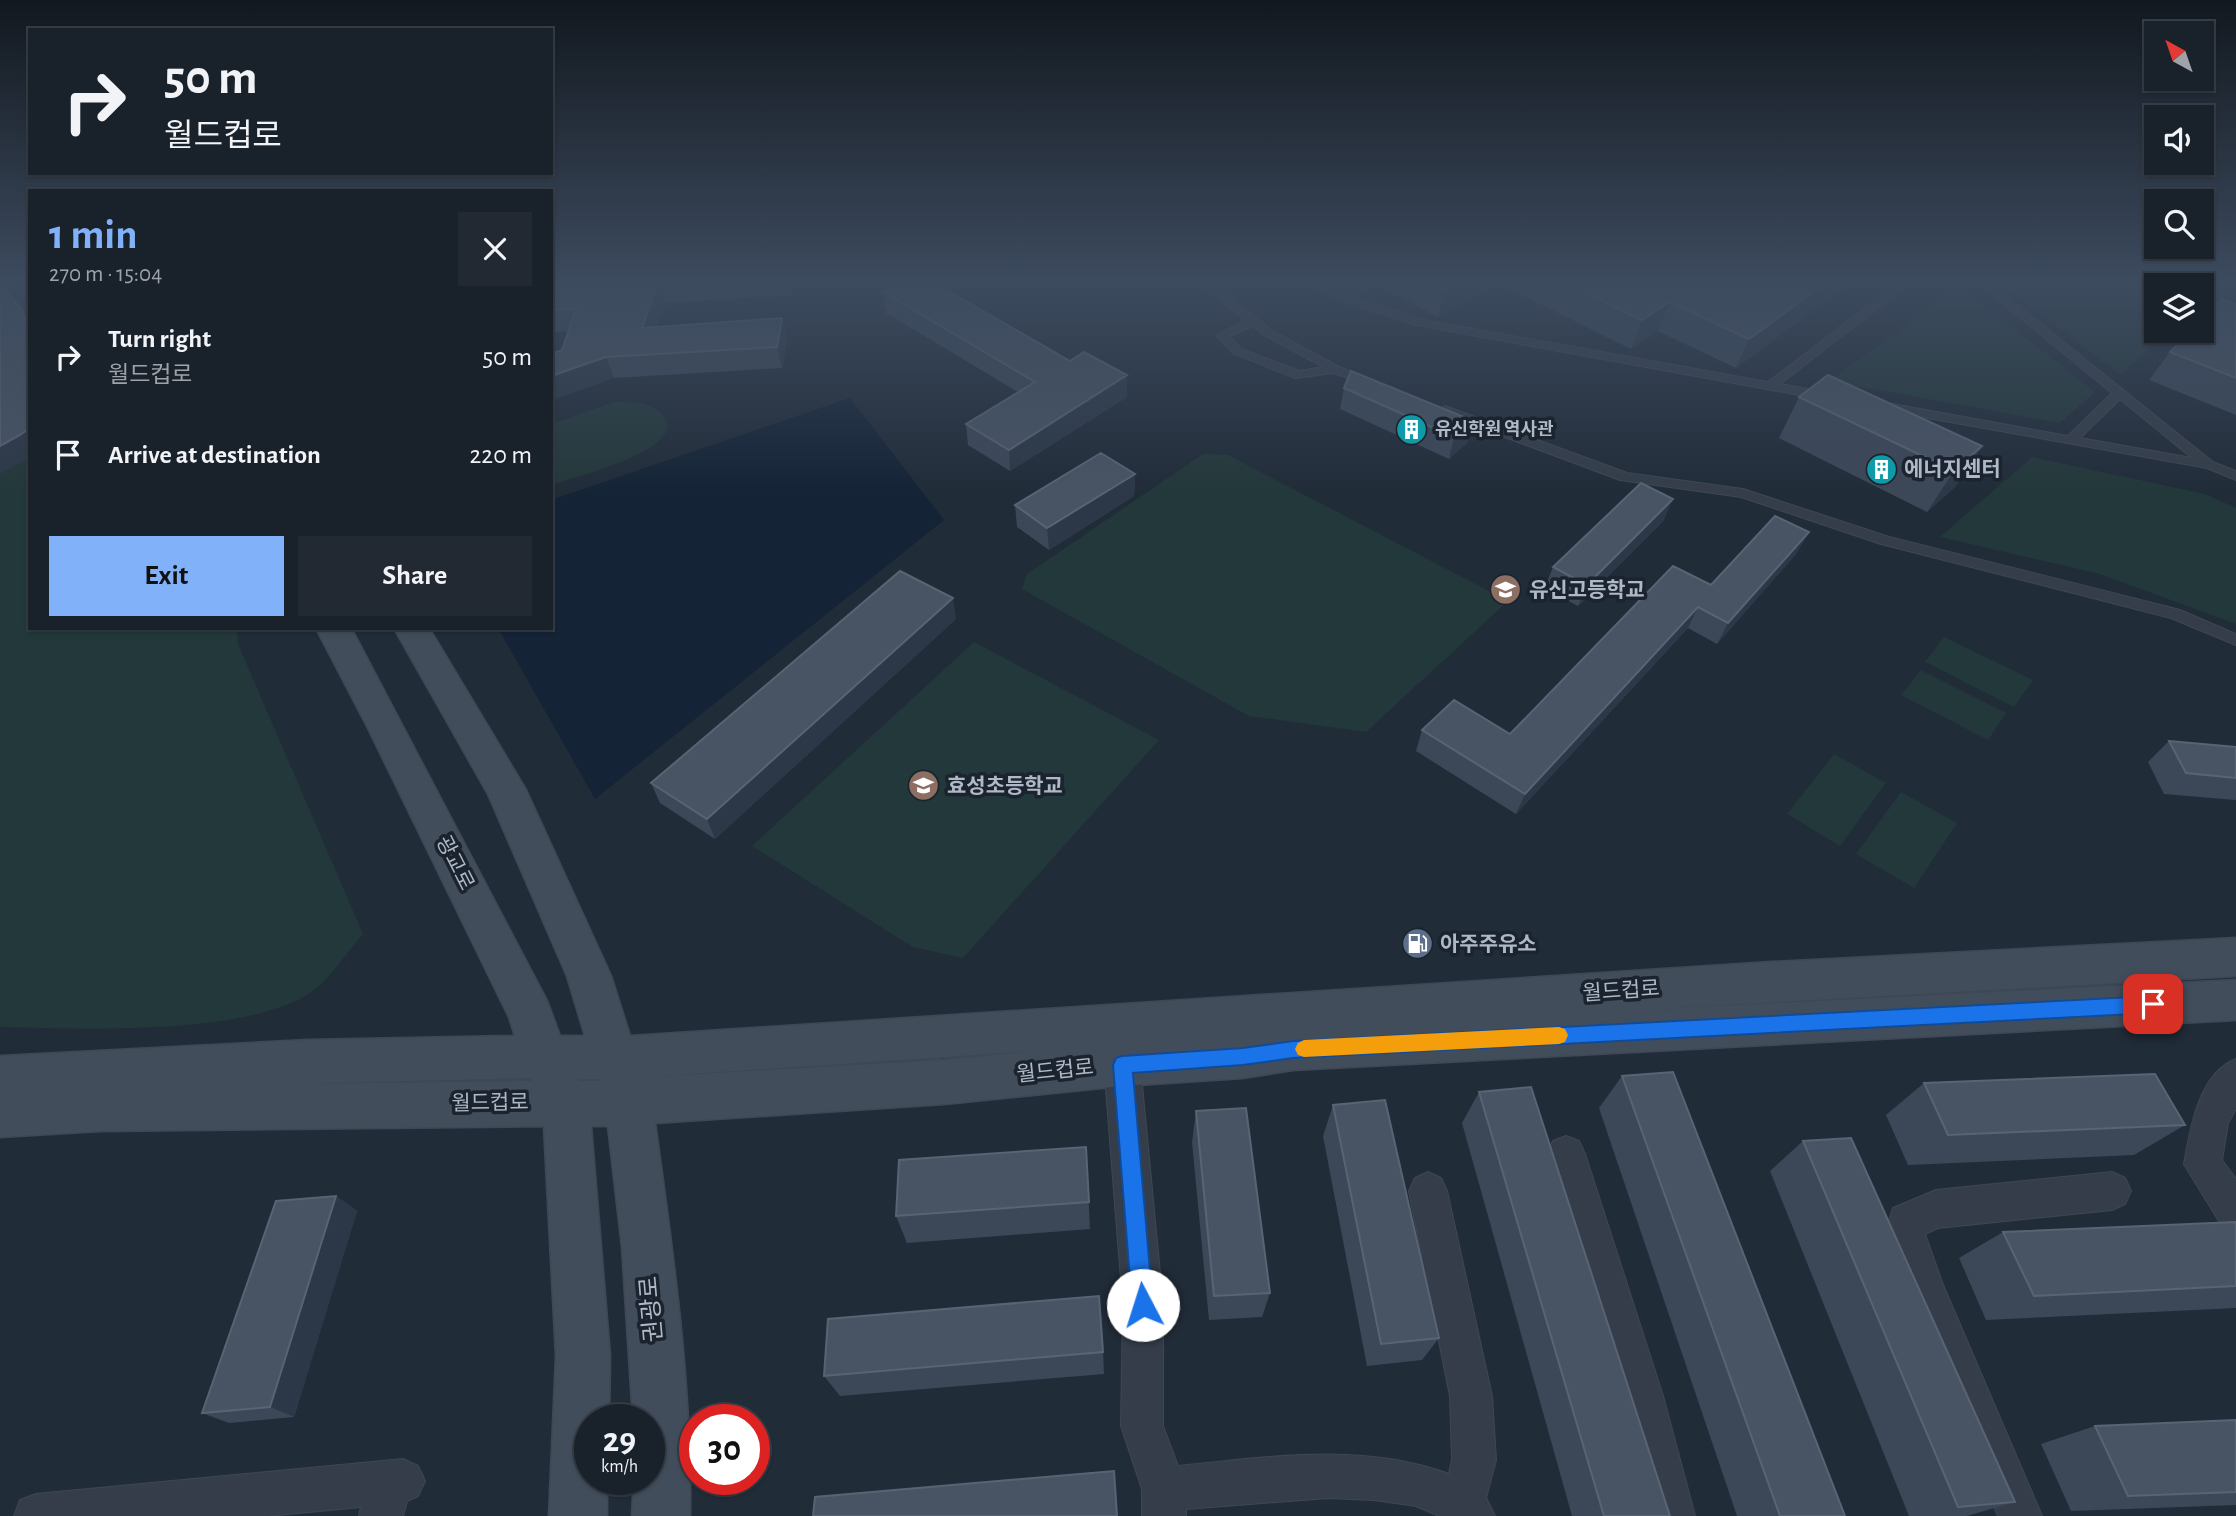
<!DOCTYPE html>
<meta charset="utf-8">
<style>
body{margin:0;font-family:"Alegreya Sans","Noto Sans KR",sans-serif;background:#222933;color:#f1f3f6;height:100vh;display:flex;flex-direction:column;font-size:26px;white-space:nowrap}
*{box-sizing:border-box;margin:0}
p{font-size:23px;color:#9fa3a9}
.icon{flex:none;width:38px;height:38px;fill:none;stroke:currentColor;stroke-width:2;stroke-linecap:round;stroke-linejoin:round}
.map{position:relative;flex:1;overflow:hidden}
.drawer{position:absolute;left:28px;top:189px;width:525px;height:441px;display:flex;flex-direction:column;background:#19212b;border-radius:0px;box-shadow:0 2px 5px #0004,0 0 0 2px #373e47}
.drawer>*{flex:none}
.top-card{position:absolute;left:28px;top:28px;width:525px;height:147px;border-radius:0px;box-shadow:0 2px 5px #0004,0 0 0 2px #373e47;background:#19212b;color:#f1f3f6;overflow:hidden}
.needle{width:46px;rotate:320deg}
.controls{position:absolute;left:2144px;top:21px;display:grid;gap:14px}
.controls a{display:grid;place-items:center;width:70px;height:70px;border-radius:0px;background:#19212b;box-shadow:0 2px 5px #0004,0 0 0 2px #373e47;font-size:35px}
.speed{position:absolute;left:574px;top:1404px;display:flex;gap:14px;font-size:35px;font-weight:700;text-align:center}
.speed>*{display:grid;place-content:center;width:91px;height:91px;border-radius:50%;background:#19212b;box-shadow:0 2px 5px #0004,0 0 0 2px #373e47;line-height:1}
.speed small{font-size:18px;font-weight:400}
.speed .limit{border:10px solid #d22;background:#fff;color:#111}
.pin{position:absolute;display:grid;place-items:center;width:60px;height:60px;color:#fff;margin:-30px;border-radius:14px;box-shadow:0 4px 10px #0006}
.me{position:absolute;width:77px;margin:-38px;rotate:355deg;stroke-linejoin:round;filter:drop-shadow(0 0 5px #0008)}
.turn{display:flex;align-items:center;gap:24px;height:147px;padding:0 21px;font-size:32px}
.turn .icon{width:91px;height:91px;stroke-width:2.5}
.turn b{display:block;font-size:49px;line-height:60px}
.round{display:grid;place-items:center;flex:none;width:74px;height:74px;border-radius:0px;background:#222933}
.head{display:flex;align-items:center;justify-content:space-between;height:119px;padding:0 21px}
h1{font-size:42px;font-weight:700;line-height:52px;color:#81b2f9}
.action{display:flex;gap:14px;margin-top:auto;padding:14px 21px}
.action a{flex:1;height:80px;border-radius:0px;background:#81b2f9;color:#111;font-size:28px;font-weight:700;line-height:80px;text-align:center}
.action a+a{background:#222933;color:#f1f3f6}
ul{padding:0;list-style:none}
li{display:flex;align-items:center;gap:21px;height:98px;padding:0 21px}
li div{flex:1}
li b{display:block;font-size:26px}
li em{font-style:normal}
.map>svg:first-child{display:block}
</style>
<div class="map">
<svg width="2236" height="1516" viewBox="0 0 2236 1516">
<rect width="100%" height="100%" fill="#212c39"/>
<path fill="#23383a" d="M0,280H30V628H237L238,644L363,934C349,950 328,981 310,993C244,1036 80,1029 0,1027Z
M1995,280H2236V323L2202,310V285H2156V331H2168L2121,375Z
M1956,283L2095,392L2060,423L1829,381L1897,332Z
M614,402C631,402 648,401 661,413C697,448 570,478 551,485V424Z
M1203,454L1228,455L1508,601L1366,732L1249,716L1022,589L1027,574Z
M2032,457L2205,494L2236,508V624L2100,574L1940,537Z
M1944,637L2033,680L2014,707L1925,662Z
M974,642L1159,740L963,958L913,947L752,846Z
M1921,670L2006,713L1988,740L1901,695Z
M1834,754L1886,783L1840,846L1787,814Z
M1901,792L1957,823L1914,888L1856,854Z"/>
<path fill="#142336" d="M850,398L944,520L595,799L498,628H551V500Z"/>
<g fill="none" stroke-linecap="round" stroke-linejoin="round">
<defs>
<path id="lane" d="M1196,280H1208L1274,332L1339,367L1374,381L1368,385L1334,373L1295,378L1233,353L1216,335L1246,321ZM1253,326L1266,336L1323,367L1300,371L1241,349L1229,336Z
M1304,280H1318L1344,294L1366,280H1380L1353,297L1418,319L1768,382L1902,280H1914L1780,384L1831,393L1833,396L1827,400L1416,325L1340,300Z
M1974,280H1986L2213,462L2236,471V480L2207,468L1883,410V404L1887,403L2068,436L2112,393ZM2120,399L2192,458L2080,438Z
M1445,406L1627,473L1743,489L1889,537L2180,610L2236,634V645L2171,618L1881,544L1741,497L1620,480L1441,413L1439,410Z"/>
<path id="street" d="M1122,1047L1135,1052L1140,1064L1163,1305V1426L1178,1466C1268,1457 1362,1442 1449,1474L1452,1460L1450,1396L1409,1191L1415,1178L1428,1172L1441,1178L1447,1191L1492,1396L1496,1460L1486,1498L1495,1516H1439L1416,1506L1374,1500L1328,1498L1186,1509V1516H1142V1489L1121,1426L1123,1305L1104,1064L1109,1052Z
M2236,1059V1109L2228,1123L2222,1160L2236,1179V1231L2222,1226L2184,1164C2190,1129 2199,1073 2236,1059Z
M1566,1136L1579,1141L1585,1154L1663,1396L1695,1516H1651L1621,1396L1547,1154L1553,1141Z
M2112,1172L2125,1178L2131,1191L2125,1204L2112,1210L1938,1228L1925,1234L1943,1285L2042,1516H1998L1904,1289L1885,1235L1893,1208L1936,1190Z
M403,1459L418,1466L425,1481L418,1496L407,1501L403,1516H359L361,1507L267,1516H14L20,1500L36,1494Z"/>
<path id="secondary" d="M316,628H351L547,1001L560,1036H585L567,976L488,794L394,628H429L526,790L611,976L630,1036L1771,962L2236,938V976L1657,1009L2236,980V1020L1293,1070L1243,1078L1122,1086L945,1104L655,1123C673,1253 692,1385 690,1516H632L634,1479H649V1419H633L622,1247L608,1126H591L610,1356L609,1419H590V1479H607V1516H549L556,1356L544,1126L100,1131L0,1137V1056L307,1040L515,1036L509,1017L367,726ZM1034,1051L945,1060L644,1077ZM531,1078L532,1081L286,1084ZM579,1079H598L599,1081H580Z"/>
</defs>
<use href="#lane" stroke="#3e4753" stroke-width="2"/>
<use href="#street" stroke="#3e4753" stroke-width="2"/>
<use href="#secondary" stroke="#3e4753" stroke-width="3"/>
<use href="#lane" fill="#343d49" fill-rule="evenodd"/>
<use href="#street" fill="#343d49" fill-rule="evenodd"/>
<use href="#secondary" fill="#424d5c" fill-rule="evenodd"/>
</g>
<path fill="#3c4858" d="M551,280H794L792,295L665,303L657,327L782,318L787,340L782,368L614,378L551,400V354L562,350L569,331L551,332Z
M869,280H929L1070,361L1127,375V397L1010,471L968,445L966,424L1018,392L886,313L883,292L902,283L870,285Z
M1377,280H1716L1733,288L1855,280L1736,368L1658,331L1631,349L1498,283L1438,317L1377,285Z
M2236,304V415L2149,380L2170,352Z
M1344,388L1468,442L1449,459L1340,409Z
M1799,397L1982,446L1955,487L1927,512L1779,438Z
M1135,474L1134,496L1049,550L1017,527L1015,505Z
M1664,520L1578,606L1545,588L1553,567Z
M1797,553L1717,644L1688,628L1516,814L1416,751L1422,730L1510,734L1711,585Z
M956,619L715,839L660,803L651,783Z
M2169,741L2236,747V800L2164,794L2148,762Z
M1622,1076L1845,1516H1737L1599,1108Z
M1924,1083L2185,1125L2134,1155L1908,1165L1886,1115Z
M1479,1092L1670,1516H1572L1462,1123Z
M1333,1105L1439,1338L1422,1360L1367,1366L1323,1136Z
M1196,1111L1270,1293L1262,1317L1209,1320L1192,1142Z
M1803,1141L2015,1502L1967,1516H1909L1770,1171Z
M1086,1147L1090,1229L907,1243L896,1216Z
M336,1196L357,1211L294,1417L229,1423L202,1413Z
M2236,1222V1308L1986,1320L1959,1258L2003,1232Z
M1103,1352L1104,1374L840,1396L824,1376Z
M2236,1420V1505L2071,1511L2041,1444L2095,1426Z"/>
<path fill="#2c3847" d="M788,280H794L792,295Z
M1460,280H1498V283L1438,317L1445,289Z
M1830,280H1855L1736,368L1749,339Z
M658,282L665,303L649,349L642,328Z
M1669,302L1658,331L1631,349L1642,320Z
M22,310L30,321V330Z
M782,318L787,340L782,368L777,347Z
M606,357L614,378L551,400V376Z
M1127,375V397L1010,471L1009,450Z
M1474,421L1468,442L1449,459L1454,437Z
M30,428V457L0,474V446Z
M1982,446L1955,487L1927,512L1954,471Z
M1135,474L1134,496L1049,550L1047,528Z
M1673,499L1664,520L1578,606L1587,585Z
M1809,532L1797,553L1717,644L1728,623Z
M953,598L956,619L715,839L707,819Z
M1698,607L1688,628L1516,814L1525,794Z
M336,1196L357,1211L294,1417L270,1407Z"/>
<path fill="#485464" stroke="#586473" stroke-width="2" d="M551,280H689L658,282L642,328L782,318L777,347L606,357L551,376V354L562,350L576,309L551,310Z
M906,280H929L1070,361L1084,352L1127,375L1009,450L966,424L1035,382L883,292Z
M1428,280H1460L1445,289Z
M1559,280H1716L1733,288L1744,280H1830L1749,339L1669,302L1642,320Z
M0,283L22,310L30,330V428L20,435L0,446Z
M2222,299L2236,304V378L2170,352L2191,331H2202V320Z
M1351,371L1474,421L1454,437L1344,388Z
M1828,375L1982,446L1954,471L1799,397Z
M1101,453L1135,474L1047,528L1015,505Z
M1641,483L1673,499L1587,585L1553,567Z
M1775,516L1809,532L1728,623L1698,607L1525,794L1422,730L1454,700L1510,734L1673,566L1711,585Z
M900,571L953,598L707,819L651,783Z
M2169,741L2236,747V778L2186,773Z
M1673,1072L1845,1516H1780L1622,1076Z
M2155,1074L2185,1125L1948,1135L1924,1083Z
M1531,1087L1670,1516H1604L1479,1092Z
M1385,1100L1439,1338L1381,1344L1333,1105Z
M1246,1108L1270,1293L1214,1296L1196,1111Z
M1851,1138L2015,1502L1958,1507L1803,1141Z
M1086,1147L1089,1202L896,1216L899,1160Z
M336,1196L270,1407L202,1413L276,1201Z
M2236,1222V1286L2034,1296L2003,1232Z
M1099,1296L1103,1352L824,1376L828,1319Z
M2236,1420V1492L2128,1496L2095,1426Z
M1114,1471L1117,1516H813L815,1497Z"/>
<linearGradient id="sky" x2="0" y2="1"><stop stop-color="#12181f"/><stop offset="0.57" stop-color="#3d4b5f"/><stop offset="1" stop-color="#3d4b5f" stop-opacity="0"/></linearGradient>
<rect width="2236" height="493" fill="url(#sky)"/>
<path fill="#1a73e8" stroke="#114b97" stroke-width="2" d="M2153,996L2159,998L2162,1004L2159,1010L2153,1013L1293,1058L1243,1065L1133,1073L1153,1305L1150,1313L1143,1316L1135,1313L1132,1305L1113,1065L1116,1058L1122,1056L1243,1048L1293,1041Z"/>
<path fill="#f59e0b" d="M1559,1027L1565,1029L1568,1035L1565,1042L1559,1044L1304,1057L1298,1055L1295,1049L1298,1043L1304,1040Z"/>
<defs>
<symbol id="building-disc" viewBox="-11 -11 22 22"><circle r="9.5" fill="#0f9aa8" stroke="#1a232e"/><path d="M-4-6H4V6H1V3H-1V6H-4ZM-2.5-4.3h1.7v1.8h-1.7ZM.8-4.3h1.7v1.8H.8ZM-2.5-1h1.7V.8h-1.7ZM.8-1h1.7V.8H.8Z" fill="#fff"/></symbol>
<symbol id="school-disc" viewBox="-11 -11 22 22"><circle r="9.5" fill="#8d6e63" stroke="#1a232e"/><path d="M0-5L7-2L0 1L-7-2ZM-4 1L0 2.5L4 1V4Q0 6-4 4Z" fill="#fff"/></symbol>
<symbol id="fuel-disc" viewBox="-11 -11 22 22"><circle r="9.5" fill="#5c6f8a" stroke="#1a232e"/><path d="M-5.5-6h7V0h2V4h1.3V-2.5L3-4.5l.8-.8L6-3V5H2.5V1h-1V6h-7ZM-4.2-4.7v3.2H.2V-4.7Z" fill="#fff"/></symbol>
</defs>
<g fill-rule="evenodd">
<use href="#building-disc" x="1394" y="412" width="35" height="35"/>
<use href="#building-disc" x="1864" y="452" width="35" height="35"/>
<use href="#school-disc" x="1488" y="572" width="35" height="35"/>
<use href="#school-disc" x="906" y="768" width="35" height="35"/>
<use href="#fuel-disc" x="1400" y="926" width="35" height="35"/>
</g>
<g text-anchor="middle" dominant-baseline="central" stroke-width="7" stroke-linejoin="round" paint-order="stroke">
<g font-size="18" font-weight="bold" fill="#afb8c6" stroke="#1a232e" text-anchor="start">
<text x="1435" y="430">유신학원 역사관</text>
</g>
<g font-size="21" font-weight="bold" fill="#afb8c6" stroke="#1a232e" text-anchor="start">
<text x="1904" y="469">에너지센터</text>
<text x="1529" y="590">유신고등학교</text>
<text x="947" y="786">효성초등학교</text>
<text x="1440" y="944">아주주유소</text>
</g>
<g font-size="21" fill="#afb8c6" stroke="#1a232e">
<text transform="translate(455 863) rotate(63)">광교로</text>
<text transform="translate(1621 991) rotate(-4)">월드컵로</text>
<text transform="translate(1055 1071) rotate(-6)">월드컵로</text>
<text transform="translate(490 1103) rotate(-1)">월드컵로</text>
</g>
<g font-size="24" fill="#afb8c6" stroke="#1a232e">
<text transform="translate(652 1309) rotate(-95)">권광로</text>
</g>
</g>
</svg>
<div class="controls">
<a><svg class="needle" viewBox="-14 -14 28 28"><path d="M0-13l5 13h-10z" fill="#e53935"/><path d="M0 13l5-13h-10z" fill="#9fa3a9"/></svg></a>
<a><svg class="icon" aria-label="sound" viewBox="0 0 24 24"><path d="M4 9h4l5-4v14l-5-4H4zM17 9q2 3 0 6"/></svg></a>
<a><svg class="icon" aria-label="search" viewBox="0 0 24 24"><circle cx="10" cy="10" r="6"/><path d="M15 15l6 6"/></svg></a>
<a><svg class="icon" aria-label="layers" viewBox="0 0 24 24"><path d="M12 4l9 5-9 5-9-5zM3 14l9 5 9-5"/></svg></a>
</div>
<div class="speed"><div>29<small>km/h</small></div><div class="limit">30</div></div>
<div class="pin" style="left:2153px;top:1004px;background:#d93025"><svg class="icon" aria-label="arrive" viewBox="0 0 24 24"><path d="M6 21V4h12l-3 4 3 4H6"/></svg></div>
<svg class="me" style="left:1143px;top:1305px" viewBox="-20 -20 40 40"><circle r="19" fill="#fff"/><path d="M0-13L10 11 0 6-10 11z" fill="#1a73e8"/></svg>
<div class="top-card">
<div class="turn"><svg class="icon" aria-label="right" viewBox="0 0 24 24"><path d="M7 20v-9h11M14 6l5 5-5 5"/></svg><div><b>50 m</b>월드컵로</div></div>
</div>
<section class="drawer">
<div class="head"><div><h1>1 min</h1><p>270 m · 15:04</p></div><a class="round"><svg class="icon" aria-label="close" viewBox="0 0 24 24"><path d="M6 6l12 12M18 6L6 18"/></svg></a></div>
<ul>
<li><svg class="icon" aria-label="right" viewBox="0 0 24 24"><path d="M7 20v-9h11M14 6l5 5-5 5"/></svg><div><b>Turn right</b><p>월드컵로</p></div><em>50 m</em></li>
<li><svg class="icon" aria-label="arrive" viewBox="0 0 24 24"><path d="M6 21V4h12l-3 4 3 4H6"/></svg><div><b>Arrive at destination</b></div><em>220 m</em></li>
</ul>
<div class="action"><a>Exit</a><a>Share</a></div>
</section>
</div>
